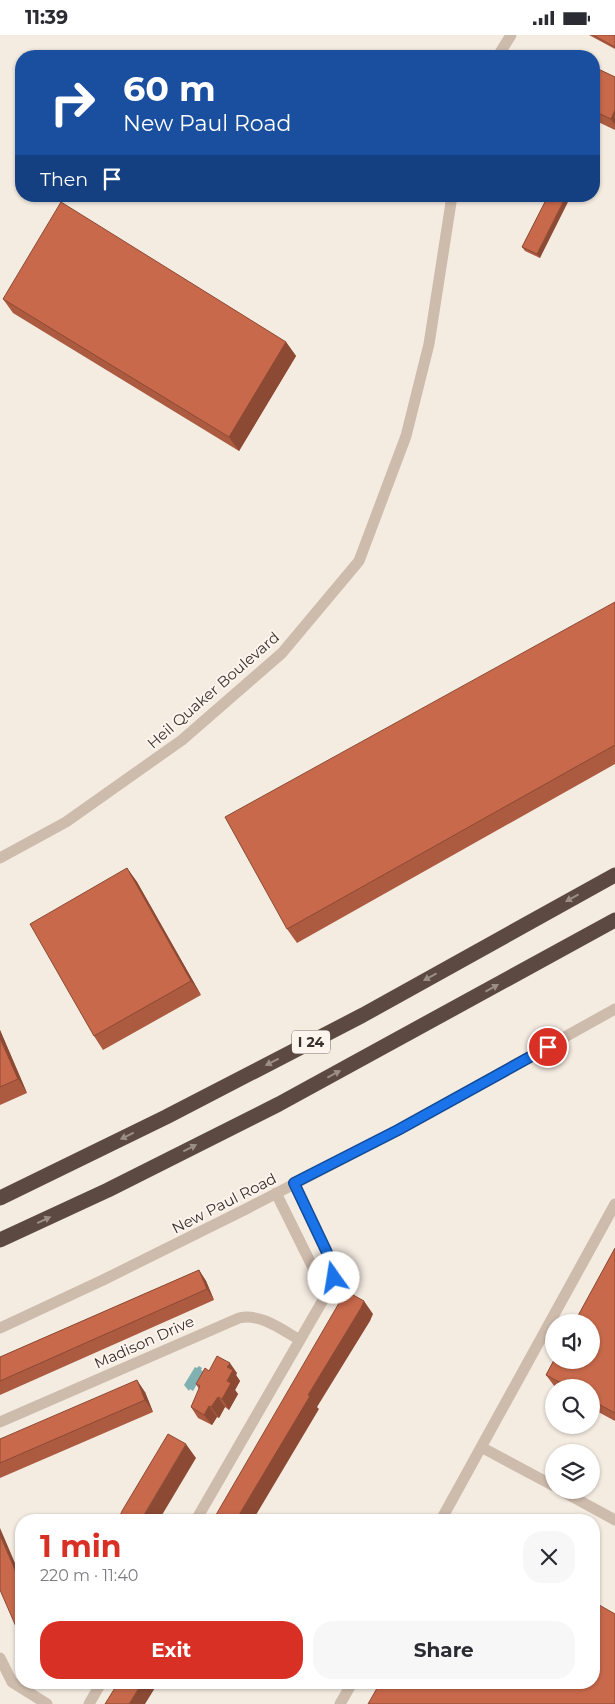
<!DOCTYPE html>
<meta charset="utf-8">
<style>
body{margin:0;font-family:Montserrat,sans-serif;background:#f7f7f7;color:#2b2b33;height:100vh;display:flex;flex-direction:column;font-size:19px;white-space:nowrap}
*{box-sizing:border-box;margin:0}
p{font-size:16px;color:#7c7c81}
.icon{flex:none;width:28px;height:28px;fill:none;stroke:currentColor;stroke-width:2;stroke-linecap:round;stroke-linejoin:round}
.map{position:relative;flex:1;overflow:hidden}
.panel{position:absolute;left:15px;top:1479px;width:585px;height:175px;display:flex;flex-direction:column;background:#fff;border-radius:20px;box-shadow:0 1px 4px #0004}
.panel>*{flex:none}
.guide{position:absolute;left:15px;top:15px;width:585px;height:152px;border-radius:20px;box-shadow:0 1px 4px #0004;background:#1a4fa0;color:#fff;overflow:hidden}
.tools{position:absolute;left:545px;top:1279px;display:grid;gap:10px}
.tools a{display:grid;place-items:center;width:55px;height:55px;border-radius:50%;background:#fff;box-shadow:0 1px 4px #0004;font-size:25px}
.pin{position:absolute;display:grid;place-items:center;width:42px;height:42px;color:#fff;margin:-21px;border:2px solid #fff;border-radius:50%;box-shadow:0 1px 5px #0007}
.me{position:absolute;width:55px;margin:-28px;rotate:347deg;stroke-linejoin:round;filter:drop-shadow(0 0 4px #0008)}
.turn{display:flex;align-items:center;gap:18px;height:105px;padding:0 25px;font-size:22px}
.turn .icon{width:65px;height:65px;stroke-width:2.5}
.turn b{display:block;font-size:35px;line-height:42px}
.then{display:flex;align-items:center;height:48px;padding:0 25px;background:#0003;gap:10px;font-size:19px}
.round{display:grid;place-items:center;flex:none;width:52px;height:52px;border-radius:20px;background:#f7f7f7}
.summary{display:flex;align-items:center;justify-content:space-between;height:85px;padding:0 25px}
h1{font-size:30px;font-weight:700;line-height:38px;color:#d93025}
.primary-button{display:flex;gap:10px;margin-top:auto;padding:10px 25px}
.primary-button a{flex:1;height:58px;border-radius:20px;background:#d93025;color:#fff;font-size:20px;font-weight:700;line-height:58px;text-align:center}
.primary-button a+a{background:#f7f7f7;color:#2b2b33}
.status{display:flex;justify-content:space-between;align-items:center;height:35px;padding:0 25px;background:#fff;direction:ltr}
.status svg{height:14px;fill:currentColor}
.map>svg:first-child{display:block}
</style>
<div class="status"><b>11:39</b><svg viewBox="0 0 49 12"><path d="M0 12V9h3v3zM5 12V6h3v6zM10 12V3h3v9zM15 12V0h3v12zM26 1h20v11H26zM47 4h2v5h-2z"/></svg></div>
<div class="map">
<svg width="615" height="1669" viewBox="0 0 615 1669">
<rect width="100%" height="100%" fill="#f4ebe1"/>
<path fill="#7fb0b2" d="M199,1331L202,1333L201,1335L204,1337L193,1356L190,1354L189,1356L184,1350L195,1332L197,1333Z"/>
<g fill="none" stroke-linecap="round" stroke-linejoin="round">
<path stroke="#cdbbac" stroke-width="11" d="M498,21L511,0
M0,823L66,787L182,705L282,618L359,526L406,401L429,309L452,161
M276,1158L320,1247L323,1257V1265L333,1246L334,1234L294,1149
M0,1293L103,1245L246,1174L398,1095L615,974
M0,1387L239,1283C261,1278 282,1295 300,1305
M481,1412L554,1451
M560,1455L615,1485
M196,1485L323,1265
M441,1485L615,1169
M0,1623L12,1647L47,1669
M89,1669L101,1648
M340,1669L352,1648"/>
<path stroke="#5c4a42" stroke-width="15" d="M0,1163L166,1082L363,980L615,840
M0,1205L108,1155L279,1069L615,885"/>
</g>
<path fill="#ac5a40" d="M589,0H615V14Z
M594,32L615,42V95L594,85Z
M548,161L540,223L525,216L522,212Z
M3,264L286,307L296,321L239,416L13,278Z
M615,567V729L297,908L287,894Z
M127,833L137,847L201,960L103,1015L94,1001Z
M0,995L27,1058L0,1070Z
M615,1213V1386L591,1373V1352H555L546,1340Z
M199,1235L206,1246L214,1265L0,1360V1322Z
M209,1336L237,1338L236,1340L240,1346L235,1355L238,1359L229,1375L225,1372L219,1383L217,1382L212,1390L198,1383L191,1372L199,1354L196,1349Z
M145,1357L153,1377L0,1443V1404Z"/>
<path fill="#8c4a34" d="M615,75V90L611,84Z
M566,161H571L540,223L537,219Z
M286,307L296,321L239,416L229,402Z
M127,833L137,847L201,960L191,946Z
M0,995L27,1058L18,1044L0,1003Z
M199,1235L206,1246L214,1265L207,1254Z
M364,1266L373,1279L370,1286L317,1372L319,1374L253,1485H236L308,1360Z
M230,1328L237,1338L236,1340L240,1346L235,1355L238,1359L229,1375L222,1364L227,1346V1332Z
M137,1345L145,1357L153,1377L145,1365Z
M218,1362L225,1372L219,1383L211,1372Z
M209,1371L217,1382L212,1390L204,1380Z
M186,1409L196,1423L159,1485H141Z
M0,1493L21,1542V1549L0,1500Z
M142,1648H158L145,1669H129Z"/>
<path fill="#c8694b" stroke="#8c4a34" d="M593,0H615V12Z
M565,17L573,21H563Z
M594,32L615,42V75L611,84L594,76Z
M548,161H566L537,219L522,212Z
M61,167L286,307L229,402L3,264Z
M615,567V710L287,894L225,782Z
M127,833L191,946L94,1001L30,889Z
M0,1003L18,1044L0,1052Z
M615,1213V1378L591,1365V1352H569L546,1340L554,1325H591V1288H574Z
M199,1235L207,1254L0,1346V1322Z
M346,1256L364,1266L361,1273L308,1360L310,1361L236,1485H213Z
M217,1321L230,1328L227,1332L233,1335L227,1346L231,1348L222,1364L218,1362L211,1372L209,1371L204,1380L191,1372L200,1351L196,1349L205,1333L209,1336Z
M137,1345L145,1365L0,1428V1404Z
M168,1399L186,1409L141,1485H122L119,1483L122,1476Z
M0,1500L21,1549V1603L0,1555Z
M594,1567L615,1579V1669H368L380,1648H594Z
M118,1648H142L129,1669H105Z"/>
<defs><path id="oneway-solid" d="M-6-.8H1V-3.2L6.5 0L1 3.2V.8H-6Z" transform="scale(1.25)"/></defs>
<g fill="#9c8e87">
<use href="#oneway-solid" transform="translate(572 863) rotate(151)"/>
<use href="#oneway-solid" transform="translate(430 942) rotate(151)"/>
<use href="#oneway-solid" transform="translate(492 953) rotate(-29)"/>
<use href="#oneway-solid" transform="translate(272 1027) rotate(153)"/>
<use href="#oneway-solid" transform="translate(334 1039) rotate(-28)"/>
<use href="#oneway-solid" transform="translate(127 1101) rotate(154)"/>
<use href="#oneway-solid" transform="translate(190 1113) rotate(-27)"/>
<use href="#oneway-solid" transform="translate(44 1185) rotate(-25)"/>
</g>
<g fill="none" stroke-linecap="round" stroke-linejoin="round">
<defs>
<path id="route" d="M334,1243L332,1228L294,1148L398,1095L548,1012"/>
</defs>
<use href="#route" stroke="#114b97" stroke-width="12"/>
<use href="#route" stroke="#1a73e8" stroke-width="9"/>
</g>
<g text-anchor="middle" dominant-baseline="central" stroke-width="4" stroke-linejoin="round" paint-order="stroke">
<rect fill="#fbf5ee" stroke="#756b66" stroke-width="1" x="292" y="995.5" width="38" height="23" rx="4"/>
<g font-size="14" font-weight="bold" fill="#3b302b">
<text x="311" y="1007">I 24</text>
</g>
<g font-size="15" fill="#3b302b" stroke="#fbf5ee">
<text transform="translate(213 655) rotate(-41)">Heil Quaker Boulevard</text>
<text transform="translate(224 1168) rotate(-27)">New Paul Road</text>
<text transform="translate(144 1307) rotate(-24)">Madison Drive</text>
</g>
</g>
</svg>
<div class="tools">
<a><svg class="icon" aria-label="sound" viewBox="0 0 24 24"><path d="M4 9h4l5-4v14l-5-4H4zM17 9q2 3 0 6"/></svg></a>
<a><svg class="icon" aria-label="search" viewBox="0 0 24 24"><circle cx="10" cy="10" r="6"/><path d="M15 15l6 6"/></svg></a>
<a><svg class="icon" aria-label="layers" viewBox="0 0 24 24"><path d="M12 4l9 5-9 5-9-5zM3 14l9 5 9-5"/></svg></a>
</div>
<div class="pin" style="left:548px;top:1012px;background:#d93025"><svg class="icon" aria-label="arrive" viewBox="0 0 24 24"><path d="M6 21V4h12l-3 4 3 4H6"/></svg></div>
<svg class="me" style="left:334px;top:1243px" viewBox="-20 -20 40 40"><circle r="19" fill="#fff"/><path d="M0-13L10 11 0 6-10 11z" fill="#1a73e8"/></svg>
<div class="guide">
<div class="turn"><svg class="icon" aria-label="right" viewBox="0 0 24 24"><path d="M7 20v-9h11M14 6l5 5-5 5"/></svg><div><b>60 m</b>New Paul Road</div></div>
<div class="then">Then<svg class="icon" aria-label="arrive" viewBox="0 0 24 24"><path d="M6 21V4h12l-3 4 3 4H6"/></svg></div>
</div>
<section class="panel">
<div class="summary"><div><h1>1 min</h1><p>220 m · 11:40</p></div><a class="round"><svg class="icon" aria-label="close" viewBox="0 0 24 24"><path d="M6 6l12 12M18 6L6 18"/></svg></a></div>
<div class="primary-button"><a>Exit</a><a>Share</a></div>
</section>
</div>
